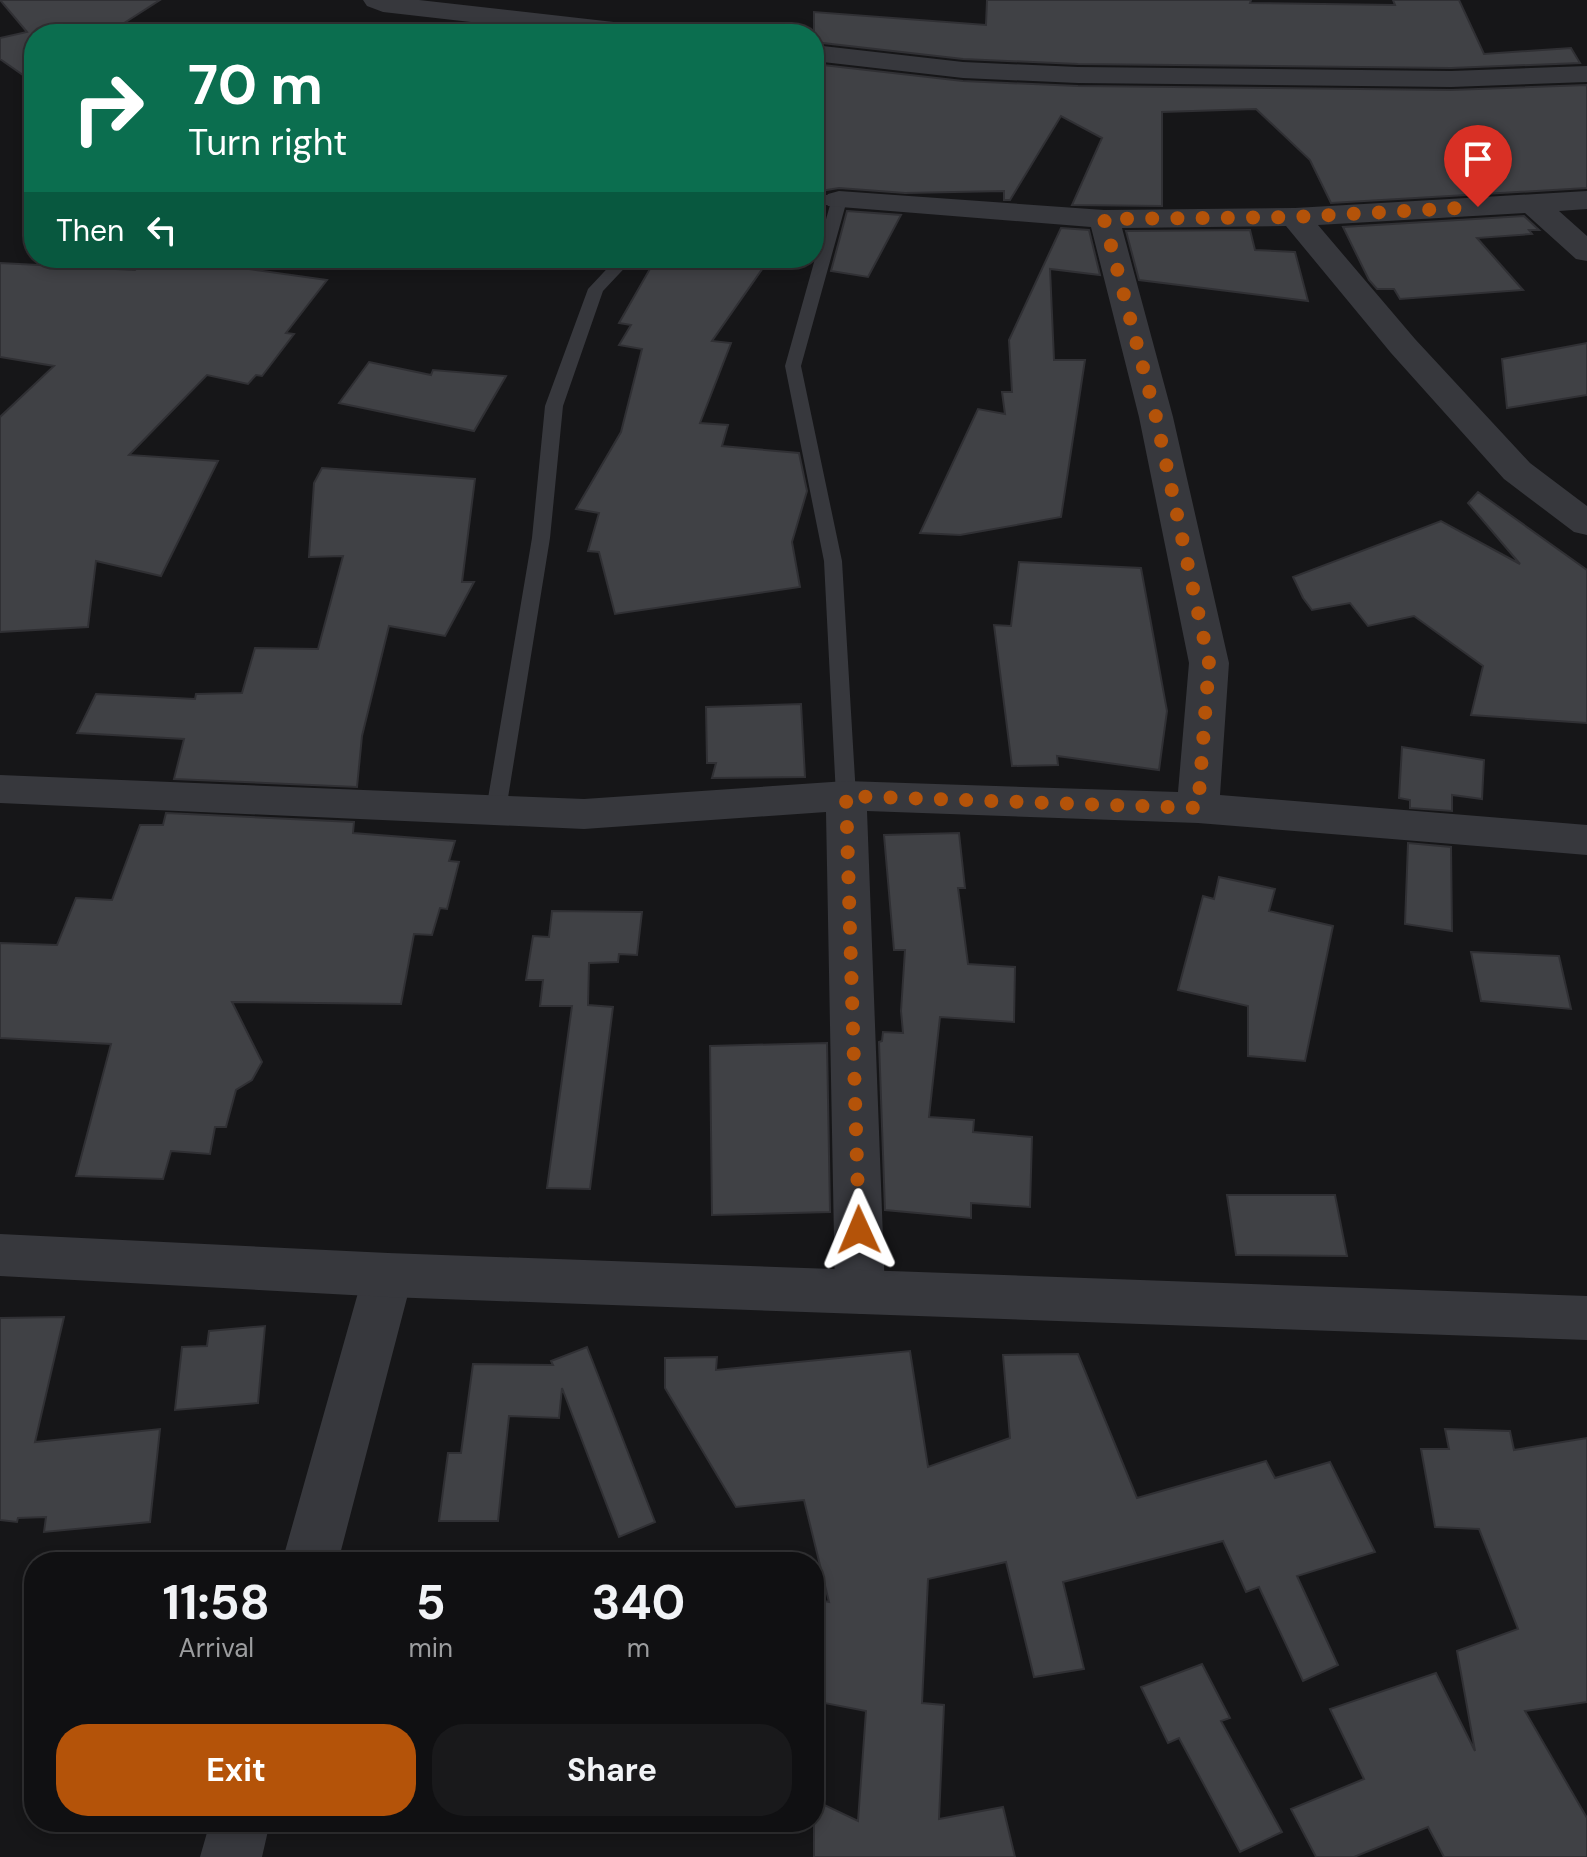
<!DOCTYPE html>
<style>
body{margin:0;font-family:"DM Sans",sans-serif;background:#19191b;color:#f1f3f6;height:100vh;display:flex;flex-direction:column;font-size:30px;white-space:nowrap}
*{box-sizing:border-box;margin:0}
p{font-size:26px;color:#9c9d9f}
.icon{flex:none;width:44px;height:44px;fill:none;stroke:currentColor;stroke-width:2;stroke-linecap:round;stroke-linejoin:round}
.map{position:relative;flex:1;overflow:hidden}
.sheet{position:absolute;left:24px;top:1552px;width:800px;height:280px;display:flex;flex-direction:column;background:#101012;border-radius:32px;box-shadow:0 4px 12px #0003,0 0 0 2px #303032}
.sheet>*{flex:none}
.banner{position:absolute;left:24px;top:24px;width:800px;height:244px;border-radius:32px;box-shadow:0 4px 12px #0003,0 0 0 2px #303032;background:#0b6e4f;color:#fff;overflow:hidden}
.pin{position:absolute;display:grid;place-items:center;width:68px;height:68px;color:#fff;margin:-82px -34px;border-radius:50% 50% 50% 0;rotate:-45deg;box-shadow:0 0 8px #0007}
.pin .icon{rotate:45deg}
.me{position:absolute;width:88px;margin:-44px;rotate:359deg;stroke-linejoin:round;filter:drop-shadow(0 0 6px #0008)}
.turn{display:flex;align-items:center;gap:28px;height:168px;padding:0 32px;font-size:36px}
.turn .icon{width:104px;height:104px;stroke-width:2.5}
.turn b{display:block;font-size:56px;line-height:68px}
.then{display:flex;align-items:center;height:76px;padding:0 32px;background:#0003;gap:16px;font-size:30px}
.eta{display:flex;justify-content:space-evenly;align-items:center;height:136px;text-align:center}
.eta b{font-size:48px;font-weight:700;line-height:56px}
.primary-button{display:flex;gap:16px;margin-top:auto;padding:16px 32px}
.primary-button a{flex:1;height:92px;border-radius:32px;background:#b45309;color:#fff;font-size:32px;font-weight:700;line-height:92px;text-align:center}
.primary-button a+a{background:#19191b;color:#f1f3f6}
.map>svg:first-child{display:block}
</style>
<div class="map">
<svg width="1587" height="1857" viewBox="0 0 1587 1857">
<rect width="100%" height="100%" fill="#161618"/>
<path fill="#404145" stroke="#303034" stroke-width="2" d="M0,0H160L107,34H34L33,82L0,59V38L27,32Z
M987,0H1251L1250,3L1395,5L1393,0H1459L1484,54L1571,48L1580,63L1451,68L1078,64L963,59L814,42V12L986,25Z
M814,64L963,81L1078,86L1451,90L1587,85V188L1331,203L1310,160L1256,109L1162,112V206L1072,205L1102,138L1061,116L1010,200H1004V191L905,193L839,188L814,192Z
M847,211L901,215L868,277L831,271Z
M1524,216L1539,230H1529L1532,234L1477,238L1523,290L1400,299L1394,289H1377L1369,280L1343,227Z
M1061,228L1089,230L1100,275L1050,269L1054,360H1085L1061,517L960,535L920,533L978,409L1005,414L1002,392H1012L1009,340Z
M1250,230L1255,250L1295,252L1308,301L1139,280L1126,231Z
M145,258H172L327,280L286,333L294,334L262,376L256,375L248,384L207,375L129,455L218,461L161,576L96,561L88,627L0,632V417L54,366L0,357V263L135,270Z
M673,258H770L712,341L731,343L700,423L728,425L722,446L799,453L807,491L792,542L800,587L615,614L599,552L588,551L599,513L576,509L621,432L642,349L619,345L631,325L619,323L655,260L670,262Z
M1587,343V395L1507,408L1502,359Z
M369,362L431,375L433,370L506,376L474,431L339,403Z
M322,468L475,479L462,582H474L445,636L389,626L362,736L357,787L174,779L184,739L77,733L96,694L195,699L196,694L242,693L255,648L318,649L343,556L309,557L314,483Z
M1478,492L1587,570V723L1471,715L1483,666L1414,616L1368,626L1350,603L1312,610L1303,598L1293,577L1441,521L1520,564L1468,503Z
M1019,562L1141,568L1167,711L1159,770L1057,756L1058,765L1012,766L994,625L1011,626Z
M801,704L805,777L712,778L716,763H707L706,707Z
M1402,747L1484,760L1482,799L1452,795V811L1410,808V800L1399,798Z
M166,813L354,822L353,833L455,841L449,861L459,862L447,909L440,908L432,935L414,934L401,1004L232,1002L262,1062L252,1080L236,1090L226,1127H215L210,1154L171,1151L163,1179L76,1176L111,1044L0,1038V943L57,945L76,898L112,900L140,825H163Z
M959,833L965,888H958L968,964L1015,967L1014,1022L940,1017L929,1117L974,1120L973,1132L1032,1137L1030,1207L971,1203V1218L885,1210L879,1042L882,1041L883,1032L903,1033L901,1011L905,950H894L884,835Z
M1408,843L1451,847L1452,931L1405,924Z
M1219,877L1275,889L1269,911L1333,926L1305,1061L1248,1056V1006L1178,990L1203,896L1214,899Z
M552,911L642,912L637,955L619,954L618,962L589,963L588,1005L613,1007L590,1189L547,1188L572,1006H540L543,980H526L533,936L549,937Z
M1471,952L1559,956L1571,1009L1481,1001Z
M827,1043L830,1212L712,1215L710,1046Z
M1227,1195H1335L1347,1256L1236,1255Z
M64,1317L35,1442L160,1429L150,1522L44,1532L46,1517L18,1518L17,1522L0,1520V1318Z
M265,1326L258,1403L175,1410L182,1347L207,1346L209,1331Z
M587,1347L655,1522L619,1537L562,1388L559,1418L509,1416L498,1521H439L448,1453H461L473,1364L553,1365L551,1361Z
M910,1351L928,1467L1010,1438L1003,1355L1078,1354L1137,1498L1266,1461L1275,1478L1330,1462L1375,1552L1297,1576L1338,1665L1303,1681L1259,1587L1246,1592L1223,1541L1063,1582L1084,1669L1034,1677L1006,1562L928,1579L922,1703L944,1705L939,1819L1003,1807L1015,1857H814V1800L858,1821L866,1711L814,1701V1599L829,1602L804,1500L736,1507L665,1388V1358L717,1357L716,1370Z
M1445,1429L1510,1431L1514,1450L1587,1438V1702L1525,1711L1587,1818V1857H1444L1428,1827L1354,1857H1316L1291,1809L1364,1779L1330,1709L1436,1673L1475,1751L1457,1651L1518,1629L1479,1529L1435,1527L1421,1449H1449Z
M1202,1664L1230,1718L1221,1721L1282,1832L1240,1852L1179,1738L1168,1743L1141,1687Z"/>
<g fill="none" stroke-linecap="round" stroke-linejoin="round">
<path fill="#37383d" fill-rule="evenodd" d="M814,195H839L847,200L801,366L842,561L856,796L846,803L836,796L824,561L785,366L830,205H814Z
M617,258H634L603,291L563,406L550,538L506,810L496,817L486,810L532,538L545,406L588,289Z"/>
<path fill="#37383d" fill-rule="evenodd" d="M363,0H419L649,26L659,28L663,34H577L383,12L367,6Z
M814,45L963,62L1078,67L1451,71L1587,66V82L1451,87L1078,83L963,78L814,61Z
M839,191L1104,210L1295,208L1587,191V209L1559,211L1587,236V261L1576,259L1525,213L1318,225L1415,339L1530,463L1587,506V535L1574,532L1504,479L1391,353L1286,226L1122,228L1173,417L1229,663L1220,795L1587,825V855L1198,823L867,811L885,1292L878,1307L860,1314L842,1307L835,1292L826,812L584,829L0,803V775L584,799L846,781L1178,792L1189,663L1139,417L1091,227L828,206L824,200L828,194Z
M388,1253L406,1260L413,1275L338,1562H282L363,1275L370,1260Z
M210,1822H270L262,1857H200Z"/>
<path fill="#37383d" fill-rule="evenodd" d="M0,1234L388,1253L1587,1296V1340L388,1297L0,1276Z"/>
</g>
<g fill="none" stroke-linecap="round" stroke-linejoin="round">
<path stroke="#b45309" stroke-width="14" stroke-dasharray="0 25.2" d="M859,1230L846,796L1198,808L1209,663L1156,417L1104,219L1295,217L1478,207"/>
</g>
</svg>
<div class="pin" style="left:1478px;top:207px;background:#d93025"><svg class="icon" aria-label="arrive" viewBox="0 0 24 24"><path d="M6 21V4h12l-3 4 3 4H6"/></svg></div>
<svg class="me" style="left:859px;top:1230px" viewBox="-20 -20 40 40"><path d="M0-17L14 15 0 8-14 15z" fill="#b45309" stroke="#fff" stroke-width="4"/></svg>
<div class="banner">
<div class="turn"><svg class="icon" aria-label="right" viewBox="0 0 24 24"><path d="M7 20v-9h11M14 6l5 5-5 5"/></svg><div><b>70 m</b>Turn right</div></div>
<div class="then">Then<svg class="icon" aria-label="left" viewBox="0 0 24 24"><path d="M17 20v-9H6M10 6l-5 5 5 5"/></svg></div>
</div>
<section class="sheet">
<div class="eta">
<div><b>11:58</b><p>Arrival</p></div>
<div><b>5</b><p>min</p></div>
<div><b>340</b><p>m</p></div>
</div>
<div class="primary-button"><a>Exit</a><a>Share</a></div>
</section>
</div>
